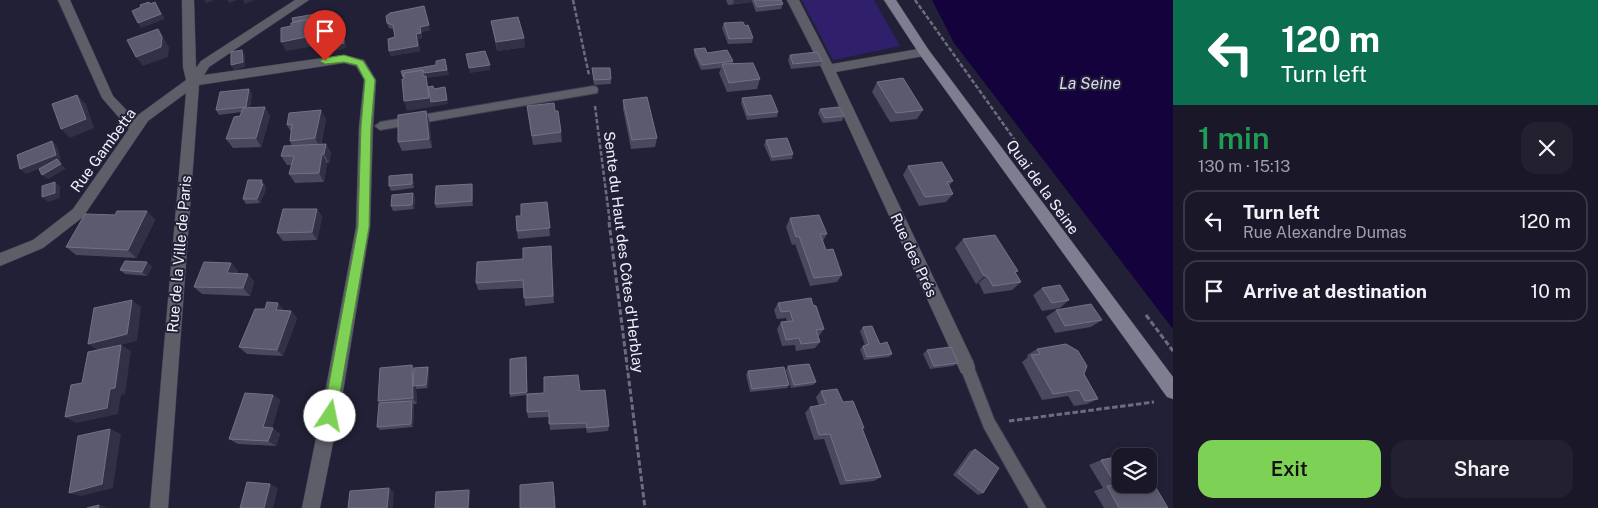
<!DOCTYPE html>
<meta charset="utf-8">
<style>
body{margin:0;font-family:"Public Sans",sans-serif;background:#232130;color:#f1f3f6;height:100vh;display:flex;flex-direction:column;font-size:19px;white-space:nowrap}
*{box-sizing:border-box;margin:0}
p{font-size:16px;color:#9fa0a8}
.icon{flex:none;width:28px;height:28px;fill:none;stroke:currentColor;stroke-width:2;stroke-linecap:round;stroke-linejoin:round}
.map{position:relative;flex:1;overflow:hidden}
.drawer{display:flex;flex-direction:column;background:#1a1828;width:425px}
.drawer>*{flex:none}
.hud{background:#0b6e4f;color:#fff;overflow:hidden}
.tools{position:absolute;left:1112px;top:448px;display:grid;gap:10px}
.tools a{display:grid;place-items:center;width:45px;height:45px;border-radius:10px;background:#1a1828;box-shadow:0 2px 8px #0003,0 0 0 1px #383745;font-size:25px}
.pin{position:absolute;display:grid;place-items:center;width:42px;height:42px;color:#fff;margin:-51px -21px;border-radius:50% 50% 50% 0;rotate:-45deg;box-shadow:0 0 5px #0007}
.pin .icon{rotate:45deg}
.me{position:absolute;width:55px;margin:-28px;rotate:11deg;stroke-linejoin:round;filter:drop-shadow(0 0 4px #0008)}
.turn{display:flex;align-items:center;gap:18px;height:105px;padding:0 25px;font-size:22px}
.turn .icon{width:65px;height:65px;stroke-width:2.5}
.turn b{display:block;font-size:35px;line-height:42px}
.round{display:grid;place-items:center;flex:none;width:52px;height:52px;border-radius:15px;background:#232130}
.overview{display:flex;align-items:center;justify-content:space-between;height:85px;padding:0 25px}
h1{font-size:30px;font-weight:600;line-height:38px;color:#1e9e55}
.primary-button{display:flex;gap:10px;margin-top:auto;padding:10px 25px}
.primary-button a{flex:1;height:58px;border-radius:15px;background:#7dd154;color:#111;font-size:20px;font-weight:600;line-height:58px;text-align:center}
.primary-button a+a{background:#232130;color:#f1f3f6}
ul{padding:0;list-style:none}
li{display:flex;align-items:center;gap:15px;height:62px;margin:0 10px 8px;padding:0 15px;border:2px solid #383745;border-radius:15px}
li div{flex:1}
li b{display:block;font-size:19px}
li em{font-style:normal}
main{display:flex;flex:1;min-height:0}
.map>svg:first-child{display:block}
</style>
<main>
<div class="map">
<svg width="1173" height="508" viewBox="0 0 1173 508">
<rect width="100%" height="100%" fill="#222036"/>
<path fill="#30206b" d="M802,0H874L900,46L833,60Z"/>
<path fill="#14023c" d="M932,0H1173V329L954,43Z"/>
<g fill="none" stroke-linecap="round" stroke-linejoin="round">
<defs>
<path id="lane" d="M593,86L597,87L598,90L597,93L380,130L375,126L380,122Z
M967,360L972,362L994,419L1046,508H1029L984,428L960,367L962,362Z"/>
<path id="street" d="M58,0H70L113,96L135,119L138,115L186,80L183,67L182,0H194L196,68L201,61L295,0H309L209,67L204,75L344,55L364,60L376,80L373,127L370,227L342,398L320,508H302L324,398L356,227L359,127L364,80L356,66L344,63L199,85L168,508H150L186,93L148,121L83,217L43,248L0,266V253L33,240L73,209L129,129L102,98Z
M787,0H799L832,64L924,48L930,52L924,56L836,72L973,361L975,367L973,373L967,375L961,373L822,69Z"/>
<path id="secondary" d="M884,0H896L928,49L1173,377V399L1167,397L920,55Z"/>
</defs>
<use href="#lane" stroke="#3f3d52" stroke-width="2"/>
<use href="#street" stroke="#3f3d52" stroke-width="1"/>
<use href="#secondary" stroke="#3f3d52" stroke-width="1"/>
<path stroke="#6d6c7e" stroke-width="2.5" stroke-dasharray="4.5 2" stroke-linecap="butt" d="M573,0L589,75
M915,0L1019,146
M595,106L610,223"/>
<path stroke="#6d6c7e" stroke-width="3" stroke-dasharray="5.5 2.5" stroke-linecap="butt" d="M609,222L645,508
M1146,315L1173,351
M1009,421L1154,402"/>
<use href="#lane" fill="#5e5e69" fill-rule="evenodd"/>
<use href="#street" fill="#5e5e69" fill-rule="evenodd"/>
<use href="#secondary" fill="#7f7e90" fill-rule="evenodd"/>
</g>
<path fill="#49485e" d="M726,0H781L783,4L781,9L756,12L752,2L728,5Z
M491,21L525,47L497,51Z
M387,23L430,30L421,32L422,38L418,39L420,51L391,56L389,51L395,37L393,29L389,28Z
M724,23L753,38L752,43L728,44L722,28Z
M694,49L733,61V63L760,79L757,89L727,92L719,73L721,68L701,70L694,54Z
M790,55L822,61L820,66L791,69L788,60Z
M592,68L611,79V84L594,85Z
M877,82L923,110L917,119L890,122L872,92Z
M252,94L250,107H265L270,116L261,147L233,148L226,139L240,116L242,112L219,115L216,110Z
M742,98L778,112L777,117L747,120L741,103Z
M623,100L657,138L655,147L631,149L623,109Z
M820,109L844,116L842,121L823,123L818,113Z
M426,111L429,120L432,148L402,151L398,142Z
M555,111L561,132L562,142L533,145L528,115Z
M326,119L321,145L326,144L331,153L329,163H327L324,182L295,183L289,174L292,165H287L281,156L292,146L290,141L291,132L287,125Z
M766,140L793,154L792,159L771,161L764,145Z
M908,166L953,181L949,186L953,194L946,202L919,206L903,175Z
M412,174L413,178L414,188L391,191L389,186Z
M265,184V186L266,189L260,203L246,204L243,199Z
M473,188V206L436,208L435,204Z
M413,193L415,198L414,209L393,211L391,206Z
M547,202L550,236L518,239L517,231L521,216Z
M317,209L322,217L317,240L283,241L277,233Z
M147,211L155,220L136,258L76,255L66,247L115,215Z
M790,218L827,234L823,241L826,250L842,275L837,282L810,286L795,244L792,245L786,227Z
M963,239L1018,271L1015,273L1021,282L1012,290L984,294L979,283L976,284L955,248Z
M551,246L554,303L525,306L524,288L478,290L476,283Z
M231,263L238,271L237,274H248L254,282L250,296L202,294L194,287Z
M152,266L147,276L125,274L120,270Z
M1042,288L1069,300L1060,308L1042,311L1033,295Z
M778,303L824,329L819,336H818L820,342L815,348L796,351L795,345L782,346L777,329L781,322H787L786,318L777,319L774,310Z
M284,310L291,311L297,318L283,356L247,354L239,347Z
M1056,310L1102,320L1091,327L1055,333L1046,317Z
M863,327L880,344L892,354L889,357L864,360L860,349L863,346L865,345L860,331Z
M1037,349L1084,374L1098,399L1087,404L1074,406L1068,396L1042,400L1022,362L1028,357L1027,355Z
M927,350L958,363L953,366L930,369L923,354Z
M527,361V394L580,391L609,426L608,431L587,433L586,428L550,430L549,417L528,418L527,412V395L510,397V394Z
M412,365L414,368L428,367L429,371L428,388L416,389L417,404H414L413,427L380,430L377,427L380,403L378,401Z
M788,366L816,382L813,385L791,388L786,370Z
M748,371L789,385L787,388L750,392L746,375Z
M821,391L843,402L864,428L862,429L881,477L874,481L840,485L824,439L814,440L805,413L810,407L819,406L816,397Z
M273,395L280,400L272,428L280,434L276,446L238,444L229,439Z
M975,449L983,493L978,495L953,475L970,451Z
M1101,460L1168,508H1104L1094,491L1103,488L1089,465Z"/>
<path fill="#323047" d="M204,0H213V1L206,3Z
M227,0H237L229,3Z
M243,0H255L245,4Z
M734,0H752V2L733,4Z
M155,2L165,19L141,28L138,23Z
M316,14L318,19L319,33H315V46L286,51L281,42L295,32Z
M429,25L430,30L421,32L420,27Z
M158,29L169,47L168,57L143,66L136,57Z
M343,33L345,38L346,48L335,51L333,46Z
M421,33L422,38L418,39L420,51L391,56L389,51L416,34Z
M524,38L525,47L497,51L496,42Z
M242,50L245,55V67L234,70L231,65Z
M445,59L449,75L426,78L431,102L445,87L448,104L407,111L404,101V82L403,77L424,73Z
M490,65V70L470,73L469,68Z
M249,89L252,94L249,111L246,107Z
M77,95L86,104L94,128L70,138L61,129Z
M265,107L270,116L261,147L256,138Z
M321,110L326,119L320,148L315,138Z
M426,111L429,120L432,148L429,139Z
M52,141L57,146L61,160L58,161L66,169L48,179L42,175L58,161L26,174L20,169Z
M326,144L331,153L329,163L324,154Z
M322,154L327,163L324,182L319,173Z
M412,174L413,178L414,188L412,184Z
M262,180L265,184V186L266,189L260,203L257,199Z
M55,182L60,186V198L48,202L42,197Z
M472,184L473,188V206L472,201Z
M413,193L415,198L414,209L412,205Z
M317,209L322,217L317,240L312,232Z
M147,211L155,220L136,258L128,250Z
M147,262L152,266L147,276L142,272Z
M231,263L238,271L234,281L227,273Z
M248,274L254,282L250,296L243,288Z
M984,276H987L979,283L976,284Z
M132,300L141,307L137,341L121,345L131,351L125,394L121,395L118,414L76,423L65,417L98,350L88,344Z
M278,303L284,310H276Z
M291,311L297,318L283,356L277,350Z
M526,357L527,361V395V392Z
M412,365L415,372L417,404L413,398Z
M428,367L429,371L428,388L426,385Z
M273,395L280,400L271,432L263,427Z
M412,401L414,404L413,427L411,424Z
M273,428L280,434L276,446L268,441Z
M110,429L121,434L113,488L81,496L69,493Z
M270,484L278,488L273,508H264Z
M389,488L394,492L393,508H387Z
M469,490L470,493L469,508H468Z
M99,505L108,508H98Z"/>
<path fill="#5b5a6f" stroke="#727285" d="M754,0H781L783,4L757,7Z
M149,2L150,4L155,2L161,14L138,23L132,11L141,7L140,5Z
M424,6L429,25L420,27L421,33L416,34L418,46L389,51L388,39L395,37L393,25L387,23L386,16L390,13Z
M316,14L317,23L315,18L293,22L292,18Z
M518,17L524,38L496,42L491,21Z
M315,18V23L310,24L311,36L281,42V28L291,26V23Z
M743,22L745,26L748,25L753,38L729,39L724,23Z
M158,29L162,37L161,47L136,57L127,40Z
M343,33L344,43L333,46L332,35Z
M705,48L707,53L727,50L733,61L702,65L694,49Z
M242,50L243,62L231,65V52Z
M485,51L490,65L469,68L466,54Z
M817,52L822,61L793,64L790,55Z
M445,59L447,70L424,73L423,70L404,73V77H403L401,71L436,65V61Z
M753,63L760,79L729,83L722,64Z
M592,68H610L611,79L594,80Z
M423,70V76H426L429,98L404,101L402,79H404V73Z
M903,78L923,110L896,113L877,82Z
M433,86L434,89L445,87L447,100L431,102L428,87Z
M249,89L246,107L216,110L220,92Z
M77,95L86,119L61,129L52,104Z
M771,95L778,112L748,115L742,98Z
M647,97L657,138L632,140L623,100Z
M554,103L555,111H558L561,132L532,136L527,106Z
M265,107L256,138L226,139L234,117L240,116L243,108Z
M839,107L844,116L825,118L820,109Z
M321,110L315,138L290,141L292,124L287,125L289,113Z
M426,111L429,139L398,142V115Z
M787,138L793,154L772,157L766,140Z
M52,141L56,155L20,169L17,155Z
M326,144L324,154H322L319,173L289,174L294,156H281L284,146Z
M57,159L61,164L42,175L39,169Z
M942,162L953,181L947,182L953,194L925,197L908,166Z
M412,174V184L389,186V176Z
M248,180H262L261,184H263L257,199H243Z
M55,182V193L42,197V186Z
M472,184V201L435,204L436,186Z
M413,193L412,205L391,206L392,195Z
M547,202L550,228L517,231L516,216H521V204Z
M283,209H317L312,232L277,233Z
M117,211H147L128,250L66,247L85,214L115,215Z
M819,215L827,234H820L826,250L833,249L842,275L814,278L799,236L796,237L790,218Z
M995,235L1018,271L1015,272L1021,282L993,286L987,276H984L963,239Z
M551,246L553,296L524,298L523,280L476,283L477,262L523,259V248Z
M125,261L147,262L142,272L120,270Z
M204,262L231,263L227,273L248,274L243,288L194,287Z
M1060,285L1069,300L1052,303L1042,288Z
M811,298L813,305L816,306L824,329L816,330L820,342L801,344L799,338L786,340L781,322L793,321L790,311L781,312L778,303Z
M132,300L127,334L88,344L94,308Z
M267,302L278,303L276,310L291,311L277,350L239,347L255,309H265Z
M1091,304L1102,320L1065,326L1056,310Z
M872,326L880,344L887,342L892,354L867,357L863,346L869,344L863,327Z
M1066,344L1078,351L1087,366L1084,374L1098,399L1085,401L1079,390L1053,394L1031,355L1040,354L1037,349Z
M121,345L115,388L110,389L107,408L65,417L71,385L82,383L88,352Z
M951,347L958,363L934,366L927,350Z
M526,357L527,392L510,394V359Z
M809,364L816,382L794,385L788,366Z
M412,365L413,398L378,401L380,368Z
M428,367L426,385L413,386L414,368Z
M784,367L789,385L752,389L748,371Z
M578,375L580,391L605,390L609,426L587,428L586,423L549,424V411L527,412V394L544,393V377Z
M837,389L843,402L853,401L864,428H862L881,477L846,481L830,434L819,435L810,407L826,404L821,391Z
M245,393L273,395L263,427L273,428L268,441L229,439Z
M412,401L411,424L377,427L379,403Z
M110,429L102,484L69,493L78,436Z
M975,449L999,468L983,493L958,473Z
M1136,454L1137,456H1122Z
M1121,456V484H1149V476L1168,508H1119L1107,486L1116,485L1101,460Z
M247,482L270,484L264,508H240Z
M553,482L555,508H520V485Z
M389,488L387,508H348L350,491Z
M469,490L468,508H435L436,492Z
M99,505L98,508H87Z"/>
<path fill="#7dd154" stroke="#518837" d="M344,55L363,61L375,80L371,127L369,227L336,416L334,421L330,423L325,421L323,416L358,227L361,127L365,80L357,65L344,62L325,64L320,61L325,58Z"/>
<g text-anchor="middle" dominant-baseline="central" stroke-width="4" stroke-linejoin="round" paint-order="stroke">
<g font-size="15" fill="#f1f1fd" stroke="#222036">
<text transform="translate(103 150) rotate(-54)">Rue Gambetta</text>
<text transform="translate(1043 187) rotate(54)">Quai de la Seine</text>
<text transform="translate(624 252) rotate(83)">Sente du Haut des Côtes d'Herblay</text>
<text transform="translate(179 254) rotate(-85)">Rue de la Ville de Paris</text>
<text transform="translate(914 255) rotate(65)">Rue des Prés</text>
</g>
<g font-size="16" font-style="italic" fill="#dbdaf1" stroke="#222036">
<text x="1090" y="83">La Seine</text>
</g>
</g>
</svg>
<div class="tools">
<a><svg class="icon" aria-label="layers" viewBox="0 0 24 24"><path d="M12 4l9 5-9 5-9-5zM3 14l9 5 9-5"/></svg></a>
</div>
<div class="pin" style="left:325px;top:61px;background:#d93025"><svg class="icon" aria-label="arrive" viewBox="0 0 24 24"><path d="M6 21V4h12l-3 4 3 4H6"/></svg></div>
<svg class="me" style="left:330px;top:416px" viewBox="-20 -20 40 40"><circle r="19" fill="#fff"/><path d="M0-13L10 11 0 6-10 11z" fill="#7dd154"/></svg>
</div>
<section class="drawer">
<div class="hud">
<div class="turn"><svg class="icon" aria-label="left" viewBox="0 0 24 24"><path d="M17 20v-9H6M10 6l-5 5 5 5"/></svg><div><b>120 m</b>Turn left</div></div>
</div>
<div class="overview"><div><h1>1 min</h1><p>130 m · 15:13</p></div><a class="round"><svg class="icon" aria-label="close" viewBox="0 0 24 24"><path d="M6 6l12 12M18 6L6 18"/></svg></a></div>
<ul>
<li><svg class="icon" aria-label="left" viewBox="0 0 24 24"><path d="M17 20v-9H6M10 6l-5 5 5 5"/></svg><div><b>Turn left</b><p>Rue Alexandre Dumas</p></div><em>120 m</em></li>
<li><svg class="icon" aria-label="arrive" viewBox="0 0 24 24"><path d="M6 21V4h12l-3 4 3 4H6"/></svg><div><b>Arrive at destination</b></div><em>10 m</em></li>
</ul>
<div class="primary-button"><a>Exit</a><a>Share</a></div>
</section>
</main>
